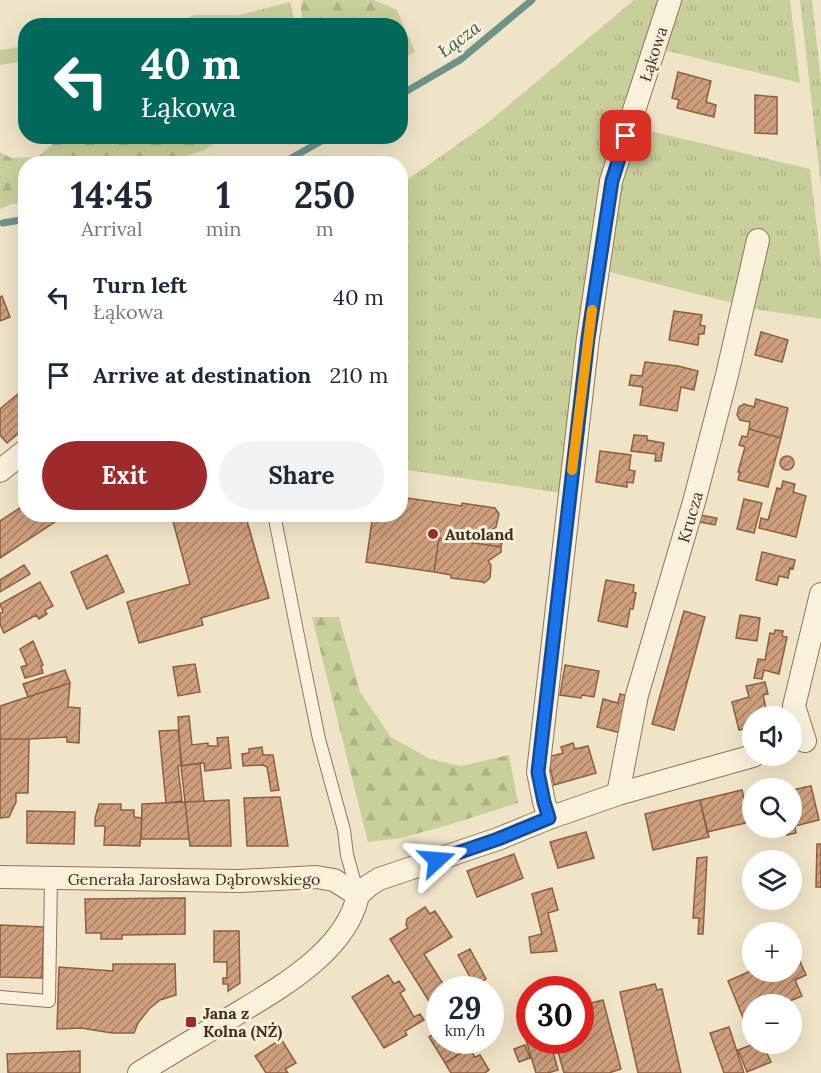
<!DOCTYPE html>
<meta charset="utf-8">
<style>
body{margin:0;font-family:Lora,serif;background:#f2f2f3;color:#1f2937;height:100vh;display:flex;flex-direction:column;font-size:22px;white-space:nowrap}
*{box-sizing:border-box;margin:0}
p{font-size:20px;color:#747a83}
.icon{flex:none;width:33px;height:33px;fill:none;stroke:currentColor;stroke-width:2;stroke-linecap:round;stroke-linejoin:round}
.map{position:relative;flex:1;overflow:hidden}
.details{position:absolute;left:18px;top:156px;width:390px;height:366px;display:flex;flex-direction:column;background:#fff;border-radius:24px;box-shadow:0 6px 24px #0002}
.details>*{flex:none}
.banner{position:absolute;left:18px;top:18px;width:390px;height:126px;border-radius:24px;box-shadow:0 6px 24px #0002;background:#00695c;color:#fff;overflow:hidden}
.tools{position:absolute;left:742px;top:706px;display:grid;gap:12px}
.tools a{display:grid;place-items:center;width:60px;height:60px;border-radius:50%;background:#fff;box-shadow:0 6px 24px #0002;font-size:30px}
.speed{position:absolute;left:426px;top:976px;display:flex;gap:12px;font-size:30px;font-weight:700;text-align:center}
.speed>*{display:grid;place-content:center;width:78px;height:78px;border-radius:50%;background:#fff;box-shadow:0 6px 24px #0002;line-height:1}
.speed small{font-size:15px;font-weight:400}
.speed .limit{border:9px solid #d22;background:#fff;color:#111}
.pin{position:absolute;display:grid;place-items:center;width:51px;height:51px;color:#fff;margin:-26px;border-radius:12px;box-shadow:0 3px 9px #0006}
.me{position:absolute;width:66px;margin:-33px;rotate:71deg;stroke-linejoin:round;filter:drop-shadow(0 0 4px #0008)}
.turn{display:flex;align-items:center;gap:21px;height:126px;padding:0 24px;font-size:27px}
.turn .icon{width:78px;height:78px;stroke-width:2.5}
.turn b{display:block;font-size:42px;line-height:51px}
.eta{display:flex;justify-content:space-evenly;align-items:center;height:102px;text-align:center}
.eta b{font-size:36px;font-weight:800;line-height:42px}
.action{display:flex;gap:12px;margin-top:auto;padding:12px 24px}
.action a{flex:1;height:69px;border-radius:36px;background:#9e2a2b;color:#fff;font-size:24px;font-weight:800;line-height:69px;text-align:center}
.action a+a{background:#f2f2f3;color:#1f2937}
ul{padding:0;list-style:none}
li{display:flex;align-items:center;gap:18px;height:78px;padding:0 24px}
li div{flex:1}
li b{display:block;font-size:22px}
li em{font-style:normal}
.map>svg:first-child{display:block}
</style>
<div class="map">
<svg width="821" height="1073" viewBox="0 0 821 1073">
<defs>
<pattern id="grass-tufts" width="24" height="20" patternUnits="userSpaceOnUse" patternTransform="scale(1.5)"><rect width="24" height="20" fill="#c9cf9b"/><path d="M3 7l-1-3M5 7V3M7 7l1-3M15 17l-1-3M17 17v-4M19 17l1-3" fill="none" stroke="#aeb285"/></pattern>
<pattern id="forest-firs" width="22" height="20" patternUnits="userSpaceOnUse" patternTransform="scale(1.5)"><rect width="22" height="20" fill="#c9cf9b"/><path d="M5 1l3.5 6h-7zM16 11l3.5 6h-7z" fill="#aeb285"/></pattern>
<pattern id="building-hatch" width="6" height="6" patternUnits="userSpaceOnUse" patternTransform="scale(1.5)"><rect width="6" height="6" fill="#cf9f7d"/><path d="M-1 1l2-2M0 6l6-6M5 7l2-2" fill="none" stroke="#a98266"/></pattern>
</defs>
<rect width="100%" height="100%" fill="#f0e4c8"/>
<path fill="url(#grass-tufts)" d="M634,0H790L800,83L655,48L633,127L810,169L821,263V319L760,310L590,267L581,496L401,469L400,185L485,125Z
M800,0H812L821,82V186Z
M290,2L294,19L282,25H161L176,23L194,15H239Z
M25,46V61L0,65V50Z"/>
<path fill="url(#forest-firs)" d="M303,0H374L397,10L415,52L401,60L400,26L302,25L301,5Z
M98,137V136L226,137L204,150L165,163L26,164L25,203L12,204L0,209V152L11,158L38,157L61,137H81L94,140Z
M312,617H339L360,692L391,737L430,759L461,766L509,755L518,803L448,825L401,838L368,842Z"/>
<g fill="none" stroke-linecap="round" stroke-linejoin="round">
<path stroke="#6f938a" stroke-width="7" d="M400,95L460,60L532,0
M281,164L330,136
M3,223L26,219"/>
</g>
<path fill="url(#building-hatch)" stroke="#8d5f41" stroke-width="1.5" d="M678,72L711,81L706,102L716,105L714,117L677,108L679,100L672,98Z
M755,95L777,97V134L755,133Z
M2,296L10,317L0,321V297Z
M674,311L702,315L700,325L705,326L704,334H699L698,345L669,340Z
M761,332L788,340L782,362L755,355Z
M645,362L678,366L698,371L694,390L681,387L677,411L640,405L643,387L629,385L631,375L642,376Z
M19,393L26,400V427L7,443L0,435V409Z
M756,399L788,408L781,438L749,429L750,422L740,420L737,415L739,407L744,404L754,407Z
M749,429L781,438L768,487L738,480L740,472H738L745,447L739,445L742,436L747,437Z
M634,435L647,436V440L664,443L661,461H655L656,454L631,451Z
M600,451L631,455L629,470L635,471L633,483L627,482V487L596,482Z
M780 463a7 7 0 1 1 14 0a7 7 0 1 1-14 0Z
M783,481L795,484L793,492L806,496L796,537L759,528L761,518L768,520L777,488L781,489Z
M400,497L462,506V503L495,508L499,514L496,527L492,530L502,543L501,547L439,538L434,572L366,562L373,514H400Z
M744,499L762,503L754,533L737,529Z
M26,504V514H67L0,558V521Z
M185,514H245L269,598L201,618L203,625L139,643L127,602L190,584L172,518Z
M700,515L717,518L715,525L699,522Z
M439,538L501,547V552L488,561L491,565L490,578L484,583L483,582L451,578V575L434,572Z
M762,552L795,560L793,569L790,568L788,578L779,576L777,585L756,580Z
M107,555L124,592L87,609L71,572Z
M24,565L30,574L0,592V580Z
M606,580L634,585L633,592L636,593L633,609H630L627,627L598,621Z
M40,582L53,606L45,610L47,614L39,619L36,615L4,633L0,624V613L3,612L0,604Z
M684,611L705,617L674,730L652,724Z
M740,615L760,618L757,641L736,638Z
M775,630L783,631L782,636L787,637L779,674L764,670L762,679L754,678L758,659L765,660L770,633L774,634Z
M33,641L43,665L41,666L43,673L25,678L21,667L27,665L20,649Z
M195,664L200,692L178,696L173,667Z
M565,665L599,671L594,697L582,695L581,698L560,695Z
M65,670L70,683L28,697L23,684Z
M765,682L768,694L763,695L768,717H753V727L739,730L732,702L749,697L746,686Z
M70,683L68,707L80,708L79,743L67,742V737L29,739H0V706Z
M620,694L629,696L621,733L597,727L603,699L618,703Z
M189,716L192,745L208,743V746H218L217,738L228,737L231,768L205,771L204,763L181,766L178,717Z
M178,730L182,765L178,766L182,801L166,803L159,731Z
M0,739H29L28,793H16V802L9,817L0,818Z
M573,743L575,749L588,746L596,773L554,785L548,757L563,753L561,747Z
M262,747L263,755H273L279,790L271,791L267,767L263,765L243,766L242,754L249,753V749Z
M200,763L204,801L185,802L181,766Z
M811,786L819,820L795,826L796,833L787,835L786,828L764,833V828H792V790Z
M742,790L750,822L707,832L700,800Z
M280,797L288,846H247L244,798Z
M229,800L231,846H190L185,802Z
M700,800L709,837L653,850L645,814Z
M185,802L189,839H141L142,804Z
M99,804H121V810H134V817L142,818L140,846L104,845L105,826H95V818Z
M27,811L75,812L74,844L27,843Z
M586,832L594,858L558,868L550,842Z
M817,844H821V887H816Z
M514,854L523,878L477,897L467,871Z
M707,857L703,934H698L699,918H693L697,858Z
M552,888L558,910L548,913L557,951L531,953L529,937L542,934L532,894Z
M185,898V934L122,935V939H101V933H86L85,899Z
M425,907L430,914L435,911L452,937L424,954L447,990H440V1002L432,1006L390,939L408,928L406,925L407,919Z
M0,925L44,927L42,978L0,977Z
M214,931H239L240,983L228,991V984H223V978H227V962H214Z
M470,949L486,979L475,986L458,955Z
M799,959L806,975L795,980L802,996L780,1005H753V1016L744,1020L728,981L753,970V972H761L762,974L767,972H792V961Z
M113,964H175L176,995L160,1000L149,1009L138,1023L134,1033H112L81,1028L57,1029L59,967L113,971Z
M388,975L394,984L399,981L405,990L400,993L414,1017L420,1014L424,1020L405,1031L407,1035L384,1048L352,997Z
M655,984L657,990L662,989L681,1073H638L620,992Z
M603,1000L621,1069L609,1073H564L555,1041H580V1015L590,1012L587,1004Z
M729,1027L744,1073H724L710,1033Z
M440,1030V1041H465L469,1048L445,1063L429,1037Z
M530,1035V1041H550L558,1070L548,1073H536L525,1037Z
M281,1039L296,1063L285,1069L288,1073H266L255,1056Z
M754,1044H761L763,1050L765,1049L771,1062L747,1072L738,1050Z
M525,1045L530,1058L519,1062L514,1049Z
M469,1048L475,1057L480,1055L489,1070L485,1073H451L445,1063Z
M80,1051V1073H8L7,1054Z"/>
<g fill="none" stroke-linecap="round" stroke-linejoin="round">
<defs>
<path id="service" d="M274,514L300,646L319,739L344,830L347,855L358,894
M0,997L49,1001L51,878"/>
<path id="minor" d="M0,471L26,450
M805,741L794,706L821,594
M618,794L637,695L694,502L727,375L758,240
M549,818L544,802L538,772L588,338L611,181L670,0
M0,877L239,881L316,877L334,880L358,895
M358,895L368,886L379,879L498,839L549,818L618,794L753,756
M139,1073C168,1055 197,1038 225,1021C272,992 346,954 358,895"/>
</defs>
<use href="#service" stroke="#8d765c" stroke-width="14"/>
<use href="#minor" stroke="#8d765c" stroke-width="24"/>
<use href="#service" stroke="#faf1dc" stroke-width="12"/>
<use href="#minor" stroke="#faf1dc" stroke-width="22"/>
</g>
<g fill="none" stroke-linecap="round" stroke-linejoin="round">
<defs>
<path id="route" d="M437,860L498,839L549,818L544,802L538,772L588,338L612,181L626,136"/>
</defs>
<use href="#route" stroke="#114b97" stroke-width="15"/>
<use href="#route" stroke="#1a73e8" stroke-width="10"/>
<path stroke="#f59e0b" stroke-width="10" d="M572,470L592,310"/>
</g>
<g fill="#9e2a2b" stroke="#f7eed8" stroke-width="2">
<circle cx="433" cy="534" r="6"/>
<rect x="185" y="1016" width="12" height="12" rx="3"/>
</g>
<g text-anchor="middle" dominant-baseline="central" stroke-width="6" stroke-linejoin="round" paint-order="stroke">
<g font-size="16" fill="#3d2e20" stroke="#f7eed8">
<text transform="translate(653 54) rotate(-72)">Łąkowa</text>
<text transform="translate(690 517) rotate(-74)">Krucza</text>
<text x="194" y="879">Generała Jarosława Dąbrowskiego</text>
</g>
<g font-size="16" font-weight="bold" fill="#3d2e20" stroke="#f7eed8" text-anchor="start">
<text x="445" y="534">Autoland</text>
<text x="203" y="1013">Jana z<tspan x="203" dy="18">Kolna (NŻ)</tspan></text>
</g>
<g font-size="18" font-style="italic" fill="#2f5d5a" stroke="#f7eed8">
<text transform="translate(459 39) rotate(-37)">Łącza</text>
</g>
</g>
</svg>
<div class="tools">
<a><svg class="icon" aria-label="sound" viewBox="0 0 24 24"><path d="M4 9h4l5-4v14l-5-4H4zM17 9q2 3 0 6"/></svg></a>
<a><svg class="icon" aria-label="search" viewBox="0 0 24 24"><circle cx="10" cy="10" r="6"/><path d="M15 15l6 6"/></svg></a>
<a><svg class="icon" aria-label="layers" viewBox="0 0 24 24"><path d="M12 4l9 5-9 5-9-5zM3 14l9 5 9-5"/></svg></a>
<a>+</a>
<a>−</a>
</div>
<div class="speed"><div>29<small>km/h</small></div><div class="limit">30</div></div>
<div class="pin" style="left:626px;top:136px;background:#d93025"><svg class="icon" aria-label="arrive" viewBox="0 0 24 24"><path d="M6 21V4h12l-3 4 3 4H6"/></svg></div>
<svg class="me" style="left:437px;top:860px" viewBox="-20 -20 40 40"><path d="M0-17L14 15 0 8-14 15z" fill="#1a73e8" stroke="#fff" stroke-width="4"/></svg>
<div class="banner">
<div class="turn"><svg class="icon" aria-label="left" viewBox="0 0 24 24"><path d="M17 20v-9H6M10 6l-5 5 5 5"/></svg><div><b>40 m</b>Łąkowa</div></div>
</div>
<section class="details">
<div class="eta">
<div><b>14:45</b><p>Arrival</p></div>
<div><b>1</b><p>min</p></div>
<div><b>250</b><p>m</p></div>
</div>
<ul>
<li><svg class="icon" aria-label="left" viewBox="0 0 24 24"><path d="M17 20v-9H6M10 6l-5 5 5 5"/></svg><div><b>Turn left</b><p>Łąkowa</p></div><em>40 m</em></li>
<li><svg class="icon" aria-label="arrive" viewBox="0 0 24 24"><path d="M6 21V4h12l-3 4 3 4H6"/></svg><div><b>Arrive at destination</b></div><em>210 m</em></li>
</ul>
<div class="action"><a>Exit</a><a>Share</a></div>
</section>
</div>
